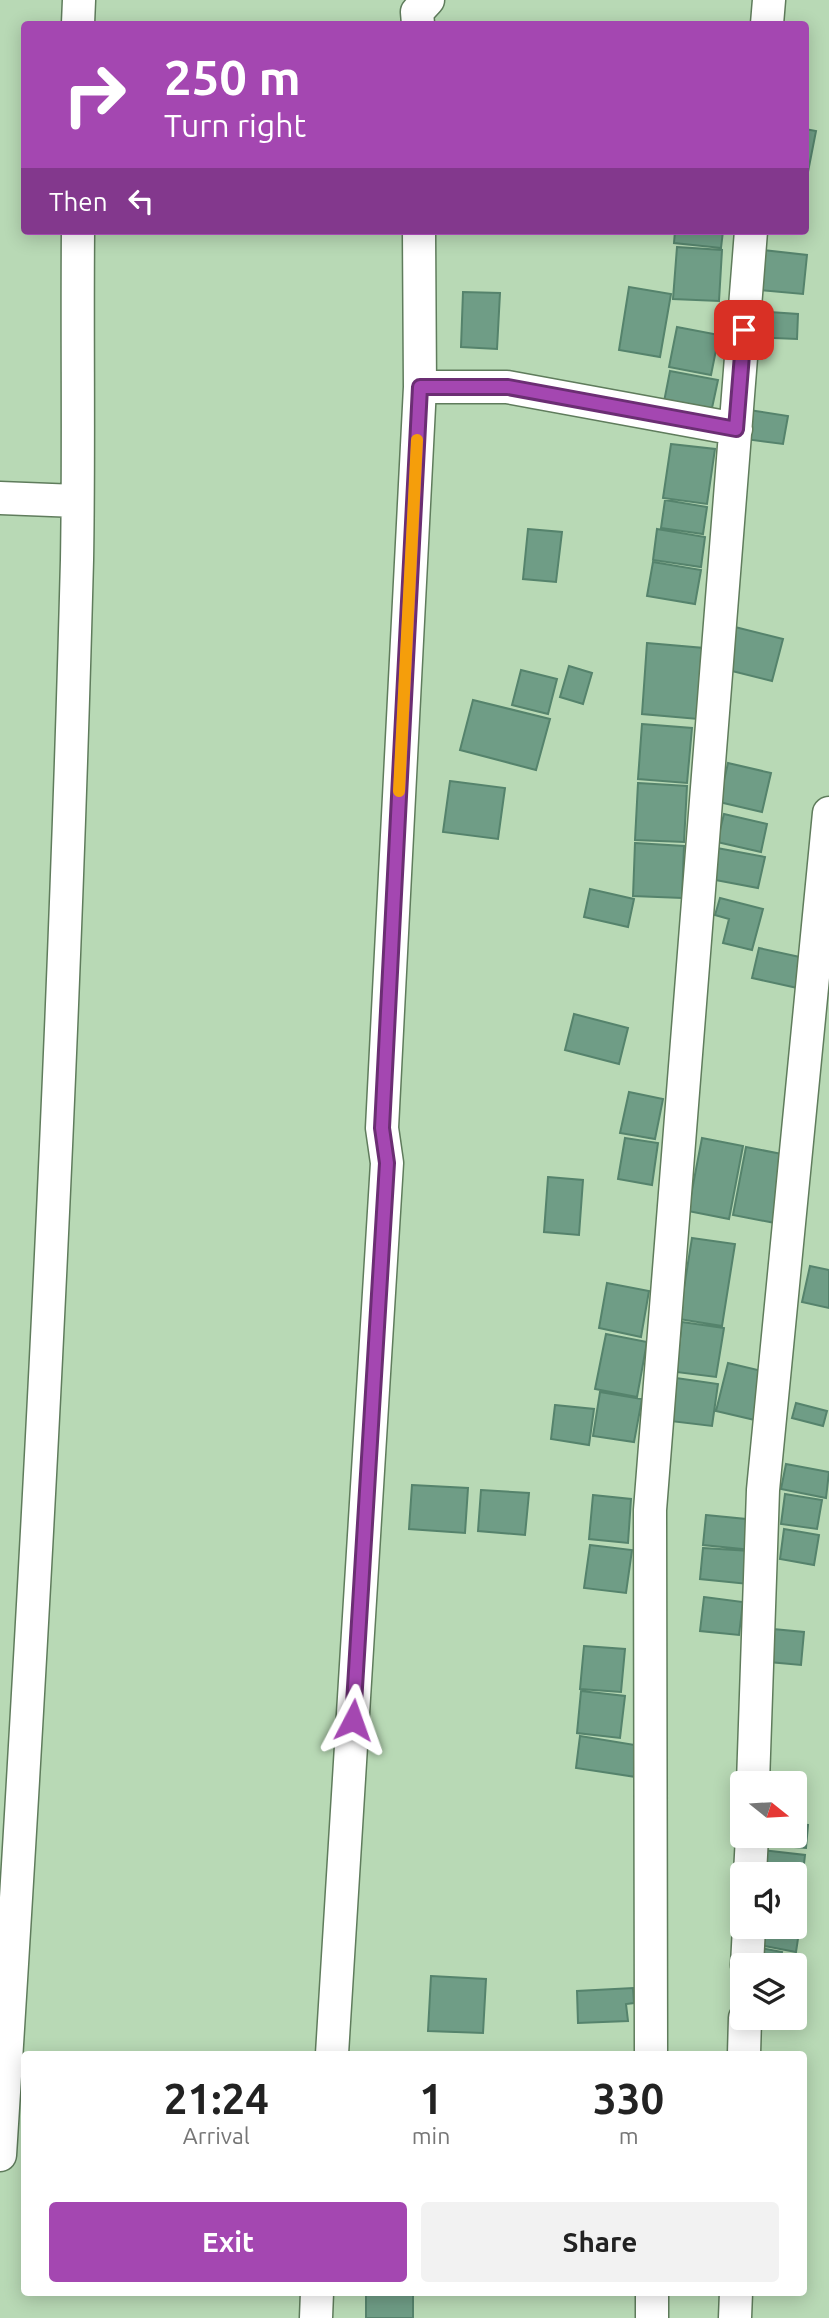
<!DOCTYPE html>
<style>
body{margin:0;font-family:Ubuntu,sans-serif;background:#f2f2f2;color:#222;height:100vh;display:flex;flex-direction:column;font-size:26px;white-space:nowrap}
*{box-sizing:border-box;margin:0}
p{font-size:23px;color:#767676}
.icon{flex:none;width:38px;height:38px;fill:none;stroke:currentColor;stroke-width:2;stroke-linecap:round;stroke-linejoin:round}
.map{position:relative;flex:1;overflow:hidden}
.drawer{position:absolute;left:21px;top:2051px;width:786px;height:245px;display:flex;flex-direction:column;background:#fff;border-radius:7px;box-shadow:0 4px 18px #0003}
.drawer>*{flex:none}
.banner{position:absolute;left:21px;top:21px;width:788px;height:214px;border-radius:7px;box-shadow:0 4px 18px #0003;background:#a447b1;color:#fff;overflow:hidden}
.needle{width:46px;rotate:108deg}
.fabs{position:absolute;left:730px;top:1771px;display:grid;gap:14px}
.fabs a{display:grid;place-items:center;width:77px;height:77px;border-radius:7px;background:#fff;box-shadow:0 4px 18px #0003;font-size:35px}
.pin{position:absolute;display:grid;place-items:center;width:60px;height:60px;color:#fff;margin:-30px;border-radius:14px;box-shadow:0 4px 10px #0006}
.me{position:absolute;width:77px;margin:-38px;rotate:4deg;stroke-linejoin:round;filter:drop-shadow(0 0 5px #0008)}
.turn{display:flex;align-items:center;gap:24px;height:147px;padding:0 28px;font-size:32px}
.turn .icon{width:91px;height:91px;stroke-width:2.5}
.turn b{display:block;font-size:49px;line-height:60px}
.then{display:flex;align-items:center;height:66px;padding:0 28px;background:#0003;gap:14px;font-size:26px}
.eta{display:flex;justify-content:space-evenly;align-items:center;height:119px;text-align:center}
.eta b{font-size:42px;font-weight:600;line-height:49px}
.cta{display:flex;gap:14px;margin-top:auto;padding:14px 28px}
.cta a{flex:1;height:80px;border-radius:7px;background:#a447b1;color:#fff;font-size:28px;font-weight:600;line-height:80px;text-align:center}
.cta a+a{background:#f2f2f2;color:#222}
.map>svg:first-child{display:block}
</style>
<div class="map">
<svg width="829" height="2318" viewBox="0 0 829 2318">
<rect width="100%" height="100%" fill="#b8d9b5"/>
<path fill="#6f9d86" stroke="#55836c" stroke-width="2" d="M805,129L816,131L807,177H805Z
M675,231H723L721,248L674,243Z
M677,247L722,250L719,301L673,299Z
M763,250L807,255L803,294L759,290Z
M629,287L671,294L660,357L619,350Z
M463,292L500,293L497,349L461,347Z
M754,311L798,314L797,339L752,337Z
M677,327L719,335L711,375L669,367Z
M670,371L718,380L709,422L662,412Z
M749,410L788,416L783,444L745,439Z
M671,444L715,449L707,504L663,498Z
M665,500L707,507L703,534L661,528Z
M528,529L562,532L556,582L523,579Z
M657,529L705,537L701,567L653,560Z
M653,562L701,570L695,604L647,596Z
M731,626L783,639L772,681L720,668Z
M647,643L704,648L698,719L642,714Z
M569,666L592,673L583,704L560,697Z
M521,670L557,679L548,714L512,705Z
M473,700L550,719L536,770L460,750Z
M642,724L692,728L687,783L638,779Z
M728,763L771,773L762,812L719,802Z
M450,781L505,788L498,839L443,832Z
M638,783L687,786L684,842L635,840Z
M724,814L767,824L761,852L717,842Z
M635,843L684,846L682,898L633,896Z
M717,848L765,857L758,888L710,879Z
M590,889L634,899L628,927L584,917Z
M720,898L763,909L752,950L723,943L729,919L715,915Z
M759,948L809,959L802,989L752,978Z
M574,1014L628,1028L619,1064L565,1050Z
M629,1092L663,1099L655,1139L620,1133Z
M625,1138L658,1143L652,1185L618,1179Z
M702,1138L743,1146L729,1219L688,1211Z
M746,1147L787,1155L775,1223L733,1215Z
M548,1177L583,1180L579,1235L544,1232Z
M692,1238L735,1244L722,1326L679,1319Z
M810,1266L829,1270V1308L802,1302Z
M607,1283L649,1291L641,1337L599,1328Z
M682,1322L724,1328L716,1377L676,1372Z
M606,1334L647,1342L637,1397L595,1389Z
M728,1363L770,1373L759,1421L716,1411Z
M676,1378L718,1384L712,1426L670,1421Z
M600,1392L642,1399L634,1442L593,1436Z
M796,1403L827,1411L823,1426L792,1418Z
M555,1405L594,1409L589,1445L551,1439Z
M786,1464L829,1472L826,1498L781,1489Z
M412,1485L468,1488L465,1533L409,1529Z
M481,1490L529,1493L525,1535L478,1531Z
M785,1494L822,1500L817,1529L781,1524Z
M593,1495L631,1499L628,1543L589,1539Z
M706,1515L756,1520L752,1550L703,1545Z
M784,1529L819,1535L814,1565L780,1559Z
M590,1545L632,1550L626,1593L584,1588Z
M703,1548L751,1551L748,1584L700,1579Z
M704,1597L743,1602L739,1635L700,1631Z
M773,1629L804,1632L801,1665L769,1662Z
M584,1646L625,1649L621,1692L580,1689Z
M581,1691L625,1696L620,1738L577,1733Z
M580,1736L641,1746L636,1777L576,1768Z
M794,1824L808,1825L806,1848L757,1844L758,1836H794Z
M761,1850L805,1855L801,1890L794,1889V1874H758Z
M794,1924L800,1925L796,1952L759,1945L763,1927H794Z
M756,1947L782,1952L779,1965H752Z
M431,1976L486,1979L483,2033L428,2031Z
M633,1988L634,2003L626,2004L628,2021L578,2023L577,1991Z
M366,2292H413V2318H366Z"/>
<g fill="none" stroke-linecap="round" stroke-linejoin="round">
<defs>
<path id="minor" d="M78,24L79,0
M418,24L417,12L428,0
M767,24L769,0
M420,387H507L736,429
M0,498L77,501
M753,1783L763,1490L829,813
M750,1874L752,1836
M747,1965L749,1927
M332,2054L387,1163L382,1128L420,387L419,231
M651,2054L650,1510L751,231
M744,2054L745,2018
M0,2155C34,1624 63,1092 77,560C79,450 77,341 78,231
M652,2292V2318
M316,2318L317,2292
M735,2318L736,2292"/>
</defs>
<use href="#minor" stroke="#5f7c5c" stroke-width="35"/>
<use href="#minor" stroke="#fff" stroke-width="32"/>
</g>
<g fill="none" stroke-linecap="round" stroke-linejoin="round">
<defs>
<path id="route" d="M353,1720L387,1163L382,1128L420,387H508L736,429L744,330"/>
</defs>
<use href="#route" stroke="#6b2e73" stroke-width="18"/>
<use href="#route" stroke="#a447b1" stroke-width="12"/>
<path stroke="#f59e0b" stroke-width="12" d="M399,791L417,440"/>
</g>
</svg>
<div class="fabs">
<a><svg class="needle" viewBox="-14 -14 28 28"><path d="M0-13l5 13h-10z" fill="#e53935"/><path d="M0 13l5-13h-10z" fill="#767676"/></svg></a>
<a><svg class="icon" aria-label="sound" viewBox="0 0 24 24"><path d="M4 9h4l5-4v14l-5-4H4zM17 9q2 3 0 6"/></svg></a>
<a><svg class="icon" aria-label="layers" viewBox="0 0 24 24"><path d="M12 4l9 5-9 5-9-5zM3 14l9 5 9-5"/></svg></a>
</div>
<div class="pin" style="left:744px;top:330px;background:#d93025"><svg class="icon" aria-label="arrive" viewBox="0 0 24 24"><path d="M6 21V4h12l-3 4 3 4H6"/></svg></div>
<svg class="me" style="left:353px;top:1720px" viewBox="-20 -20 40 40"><path d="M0-17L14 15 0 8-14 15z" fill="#a447b1" stroke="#fff" stroke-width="4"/></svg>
<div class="banner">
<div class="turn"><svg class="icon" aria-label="right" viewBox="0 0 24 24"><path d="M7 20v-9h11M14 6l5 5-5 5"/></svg><div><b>250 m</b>Turn right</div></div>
<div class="then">Then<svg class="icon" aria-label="left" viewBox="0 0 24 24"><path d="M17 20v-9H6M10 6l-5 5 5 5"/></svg></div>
</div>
<section class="drawer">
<div class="eta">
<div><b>21:24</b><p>Arrival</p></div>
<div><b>1</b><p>min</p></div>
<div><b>330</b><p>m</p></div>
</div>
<div class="cta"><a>Exit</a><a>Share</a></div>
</section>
</div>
